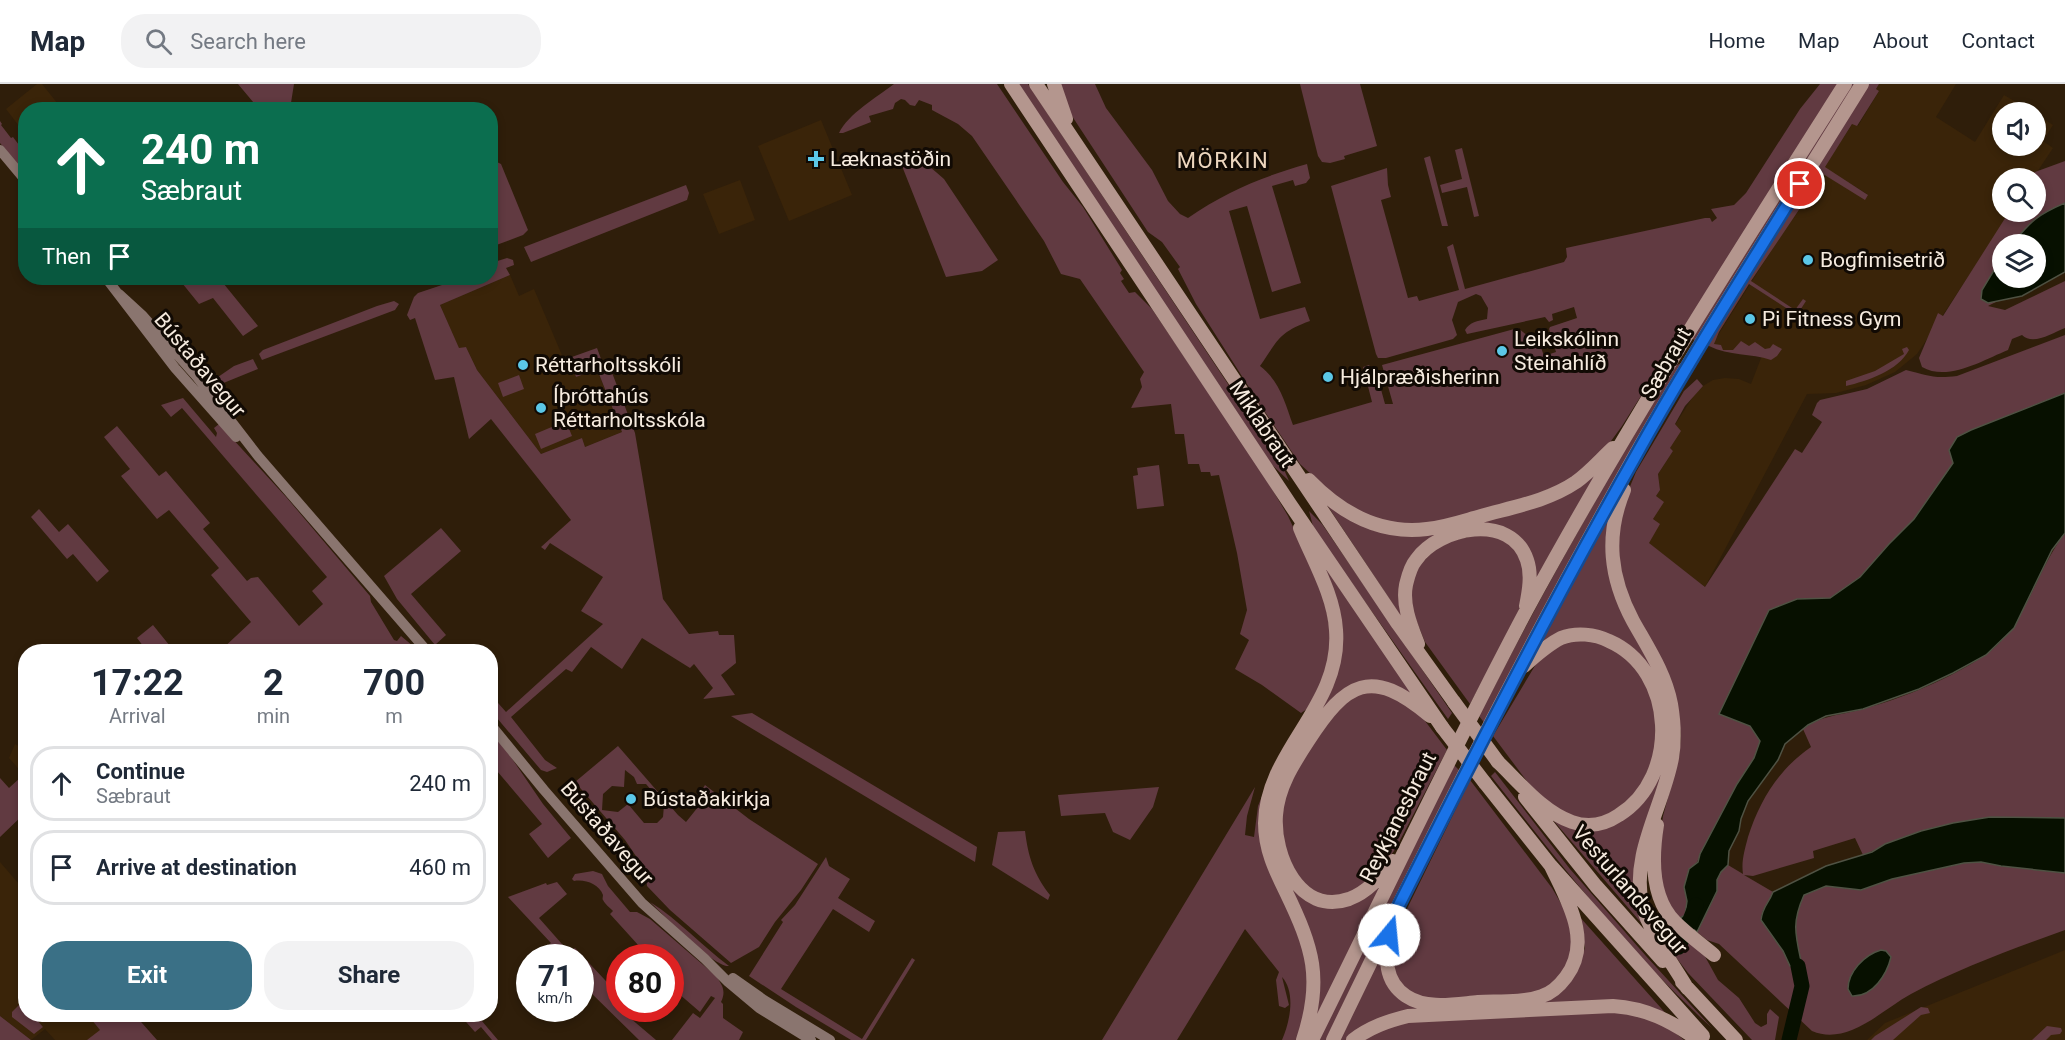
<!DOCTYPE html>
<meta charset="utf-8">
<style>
body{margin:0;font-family:Roboto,sans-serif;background:#f2f2f3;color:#1f2937;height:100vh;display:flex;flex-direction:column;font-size:22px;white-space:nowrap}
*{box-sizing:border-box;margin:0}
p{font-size:20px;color:#747a83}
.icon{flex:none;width:33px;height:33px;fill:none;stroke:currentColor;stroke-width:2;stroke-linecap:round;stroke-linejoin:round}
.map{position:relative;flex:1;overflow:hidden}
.drawer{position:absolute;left:18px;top:560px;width:480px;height:378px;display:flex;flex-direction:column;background:#fff;border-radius:24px;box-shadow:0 3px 9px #0003}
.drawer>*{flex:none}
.banner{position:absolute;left:18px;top:18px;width:480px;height:183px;border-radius:24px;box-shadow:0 3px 9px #0003;background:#0b6e4f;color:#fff;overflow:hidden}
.controls{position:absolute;left:1992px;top:18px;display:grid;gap:12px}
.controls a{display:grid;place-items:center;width:54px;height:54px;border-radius:50%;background:#fff;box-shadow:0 3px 9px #0003;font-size:30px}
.speed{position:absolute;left:516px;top:860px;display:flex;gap:12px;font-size:30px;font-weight:700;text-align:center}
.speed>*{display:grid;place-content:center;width:78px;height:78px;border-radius:50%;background:#fff;box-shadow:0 3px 9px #0003;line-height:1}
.speed small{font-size:15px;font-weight:400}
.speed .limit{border:9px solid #d22;background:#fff;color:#111}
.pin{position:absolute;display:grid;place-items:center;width:51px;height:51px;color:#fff;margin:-26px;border:3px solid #fff;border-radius:50%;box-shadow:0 2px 6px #0007}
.me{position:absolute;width:66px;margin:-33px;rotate:17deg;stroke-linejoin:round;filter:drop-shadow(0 0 4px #0008)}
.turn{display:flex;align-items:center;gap:21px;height:126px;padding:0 24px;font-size:27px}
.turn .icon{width:78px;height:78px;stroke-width:2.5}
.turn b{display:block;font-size:42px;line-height:51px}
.then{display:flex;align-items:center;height:57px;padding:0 24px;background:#0003;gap:12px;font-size:22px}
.eta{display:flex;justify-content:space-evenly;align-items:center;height:102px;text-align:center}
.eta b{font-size:36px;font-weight:700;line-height:42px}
.primary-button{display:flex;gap:12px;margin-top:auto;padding:12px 24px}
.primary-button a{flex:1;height:69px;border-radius:24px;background:#3a7086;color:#fff;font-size:24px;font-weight:700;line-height:69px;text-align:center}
.primary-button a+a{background:#f2f2f3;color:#1f2937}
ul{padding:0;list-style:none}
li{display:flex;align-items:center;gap:18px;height:75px;margin:0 12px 9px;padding:0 12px;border:3px solid #e0e1e3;border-radius:24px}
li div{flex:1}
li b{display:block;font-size:22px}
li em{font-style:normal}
header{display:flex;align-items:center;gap:36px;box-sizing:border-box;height:84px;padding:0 30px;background:#fff;border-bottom:2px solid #e0e1e3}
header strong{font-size:28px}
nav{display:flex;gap:33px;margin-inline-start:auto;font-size:21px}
.search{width:420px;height:54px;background:#f2f2f3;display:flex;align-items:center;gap:15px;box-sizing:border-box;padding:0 21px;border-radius:24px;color:#747a83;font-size:22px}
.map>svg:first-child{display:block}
</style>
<header>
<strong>Map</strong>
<div class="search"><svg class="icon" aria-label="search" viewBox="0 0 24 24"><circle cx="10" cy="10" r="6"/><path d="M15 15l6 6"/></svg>Search here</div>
<nav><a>Home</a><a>Map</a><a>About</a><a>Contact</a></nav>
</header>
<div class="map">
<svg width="2065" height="956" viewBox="0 0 2065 956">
<rect width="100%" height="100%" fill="#2f1e0a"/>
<path fill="#3a2409" d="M37,0H42L62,25L26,26L25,50L6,25Z
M1879,0H1956L1936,33L1975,58L2004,11L2033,28H2002V62H2036V30L2053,41L2043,57L2053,64L2033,94H2002V128H2011L1917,270L1895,288L1866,301L1836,309L1807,310L1705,503L1648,459L1659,440L1653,435L1656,412L1660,406L1658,390L1673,367L1670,365L1675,341L1694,311L1703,302L1713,296L1725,294L1739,295L1751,300L1763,269L1723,266L1714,260L1715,256L1774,162L1824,90L1865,115L1867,110L1824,83L1853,39L1858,42L1879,7L1876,5Z
M821,36L852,111L789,137L758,62Z
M740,96L755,136L719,150L703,110Z
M510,191L519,212L534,205L564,276L569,274L576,293L597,286L622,348L585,363L582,354L541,370L477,286L466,263L459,265L440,221Z
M25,659V692L9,674L15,660L22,664Z
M0,778L25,807L26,930H87L101,946L88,956H55L45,945L31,956L0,932Z
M2065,866V956H1867L1885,939Z"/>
<path fill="#613a41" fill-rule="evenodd" d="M238,0H294L290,25H259Z
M894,0H997L1063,98L1083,123L1122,186L1120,189L1124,195L1121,197L1129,209L1135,208L1152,225L1262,388L1288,432L1320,501L1334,556L1316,619L1301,629L1262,601L1235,585L1249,556L1240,550L1247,526L1237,469L1219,391L1211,392L1210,388H1201L1199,380H1188L1184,350H1175L1171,320L1131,324L1142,303L1140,295L1144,288L1080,195L1061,190L1044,157L972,52L958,40L932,26V21L919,16L915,22L910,21L905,16L901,15L895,19L893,25L869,32L871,38L843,49H839C848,30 877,13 894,0Z
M1018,0H1028L1282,381L1289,397L1271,380Z
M1057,0H1095L1106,24L1152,86L1168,117L1180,130L1188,134C1227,107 1262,93 1307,80L1310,94L1306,99L1295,102L1293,96L1272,102L1301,199L1272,208L1247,122L1229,127L1260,235L1305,223L1310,237C1279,248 1278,256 1260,282C1280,297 1285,319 1293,341L1372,318L1363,283L1369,281L1379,298L1385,320H1393L1382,281L1518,244L1533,256L1538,255L1544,272L1556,268L1549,245L1550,243L1577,234L1574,223L1552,230L1553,236L1549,238L1545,233L1467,250L1465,246C1470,238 1477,237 1487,235L1488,224L1481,212L1476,210L1458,218L1452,236L1457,251L1453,255L1386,274H1378L1376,270L1331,102L1387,84L1388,101L1391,113L1381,116L1408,214L1417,212L1419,217L1459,206L1447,163L1453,160L1465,205L1564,178L1567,173L1566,164L1705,134H1710L1712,138L1717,134L1711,125L1734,121L1746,109L1800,25L1820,0H1838L1622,342L1603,368L1562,402L1529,414L1421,442H1394L1349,425L1300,380L1259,319L1196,220L1178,185L1180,183L1162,158L1148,148L1070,29Z
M1300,0H1360L1377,62L1344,72L1345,75L1330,79L1322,78L1318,72Z
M1851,0H1856L1696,257L1691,254Z
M1869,0H1879L1876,5L1879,7L1857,42L1852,40L1825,83L1868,111L1865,116L1823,90L1751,197L1795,226L1803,215L1806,217L1797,231L1749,200L1719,248L1714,260L1721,261L1723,266H1733L1741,257L1749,262L1755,258L1765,265L1770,264L1773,260L1782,265L1777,272L1771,276C1751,269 1729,272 1709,262L1707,261Z
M0,37L2,40L1,41L11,54L13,53L22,65L21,67L25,73V90L0,59Z
M1462,64L1479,132L1474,133L1467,103L1442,109L1440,101L1462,95L1455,66Z
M1430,72L1448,142H1442L1424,74Z
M491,75L501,80L528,146L523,151L491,163Z
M2065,77V179L2042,194L1988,222L2005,226L2065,197V244C2052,249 2033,262 2022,251L2012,255L2008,266C1983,276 1948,298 1922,283L1919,274L1938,229L1943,232L2009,128H2036V94H2030L2035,88ZM2002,160H2036V194H2002Z
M908,79L929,82L944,95L998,176L982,187L946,193L902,82Z
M686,101L689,109L687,116L531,178L524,163Z
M507,174L513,176L514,181L506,184L510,191L440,221L459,264L466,263L477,286L541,370L582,354L585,363L622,348L599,290L611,286L635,349L663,515L689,550L718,547L719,551H734L736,579L721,591L735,611L703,615L713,604L694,580L690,584L642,554L622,585L591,563L572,588L566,585L511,633L545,676L557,684L547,688L541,686L491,627V611L506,628L603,540L581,527L603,493L550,459L545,466L541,463L571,436L491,335L469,355L454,293L435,296L415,234L410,236L407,231L414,213L418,209L454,197L456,200L468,194H490L491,179Z
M178,194H219L258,242L243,252L213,214L199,220Z
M394,217L399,220L395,226L262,276L259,270L263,266L377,222Z
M2065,251V309L1971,346L1949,366L1954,379L1914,435L1889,460L1860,493L1830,514L1797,515L1719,630L1751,642L1760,657L1754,674L1737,700L1684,803L1687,817L1685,831L1680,834L1672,831L1660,805L1659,760L1663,732L1679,673L1681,651L1677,625L1628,517L1615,473L1621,424L1636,388L1684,307L1697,295L1703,302L1685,322L1675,340L1681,347L1670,364L1673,367L1658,390L1660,406L1656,412L1664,418L1653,435L1660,440L1649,459L1705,503L1795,365L1802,369L1822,338L1812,331L1817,319L1820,316L1867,305L1906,286C1928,291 1932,295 1957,292Z
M1907,263L1909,266C1898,287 1867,297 1846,302V297L1875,287L1904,270L1902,265Z
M597,264L604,283L576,293L569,274Z
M253,275L258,285L221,300L218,293L234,282Z
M1681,279L1627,374L1486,641L1479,632C1539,514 1605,399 1671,284Z
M519,291L524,305L503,313L498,299Z
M183,314L216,353L217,349L214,344L219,340L287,414L370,512L371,518L394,556L397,557L401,552L419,567H393L391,565L389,567H220L251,538L211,491L219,484L169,426L157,435L121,392L130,385L104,353L117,342L159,392L166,387L210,439L203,445L247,497L251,494L258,493L299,542L323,520L312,507L327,493L182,324L171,333L161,321Z
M566,337L572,352L541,365L535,350Z
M1159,381L1164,422L1137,425L1133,392L1138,391L1137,384Z
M1598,386L1533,509L1532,474L1489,441L1413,473L1404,537L1323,415L1374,447L1448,445Z
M1617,416L1607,471L1663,605L1667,679L1643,760V841L1547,729L1616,740L1662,674L1658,602L1592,546L1532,568Z
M39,425L59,448L68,440L109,487L97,498L73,470L67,475L31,433Z
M1309,427L1322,440L1452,629L1448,635L1314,446Z
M441,444L461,467L411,510L446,551L435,561L397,515L384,492Z
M1491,448L1521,468L1525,512L1516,534L1470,620L1425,558L1412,526L1409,501L1413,488L1441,459Z
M2065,449V734C2015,734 1967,732 1918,748C1908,751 1898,755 1888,759C1879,763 1872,768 1863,771L1855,754L1813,767L1814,774L1753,792L1744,791L1773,808C1768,820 1763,822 1761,836L1783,867L1801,877C1795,849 1792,839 1804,811L1826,802L1861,806L1892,795L1964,779L1981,778L2001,782L2065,789V846C2013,865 1960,884 1911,910C1891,921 1874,937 1852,946C1839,951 1826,953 1812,947L1719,860L1707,856L1697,848L1717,808V796L1721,788L1728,781L1743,790C1741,777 1745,765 1748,753C1760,716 1779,685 1811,663L1803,645C1822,631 1842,631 1863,625C1903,614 1952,594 1985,571C2026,543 2035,488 2065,449Z
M1316,470L1418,617L1401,607H1345L1276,712L1282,783L1327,821L1375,802L1379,805L1308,956L1318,910L1281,792L1275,701L1337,584Z
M153,541L174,567H147L137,554Z
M1588,554L1606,559L1637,581L1656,621L1655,672L1632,718L1593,737L1561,730L1529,700L1493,652L1539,575L1568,557Z
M1380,606L1419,629L1447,666L1396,764L1378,790L1352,810L1327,813L1307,804L1283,769L1280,749L1286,704L1328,632L1357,608Z
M752,629L977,763L975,778L731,632Z
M490,647L502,660L543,720L571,754L548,774L529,750L542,740L491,680Z
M618,662L678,731L686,738L706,713L700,709L705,701L749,735L818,780L801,806L775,838L759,863L731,879L670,826L647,802L646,793L640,778L625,756L575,698ZM625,686L634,693L637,700H646L664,721L663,733L657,739H644L628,720L618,728L602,726L603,710L612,702L624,703Z
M1454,681L1461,688L1329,956H1318Z
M1495,688L1570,785L1646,872L1712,944C1629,869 1560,780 1491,692Z
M21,693L25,698V729L0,753V694L9,704Z
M1470,696L1552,804L1566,828L1574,855L1572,874L1559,894L1539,909L1430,917L1414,913L1398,900L1392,887V865L1401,837Z
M1159,703L1153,723L1130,756L1113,748L1105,729L1061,732L1058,711Z
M1255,703L1247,732L1245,751L1254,753L1258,722L1265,705L1295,835L1311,894L1300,956H1282C1290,938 1296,908 1282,893L1289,921L1285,924L1279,922L1276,896L1279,888L1245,845L1177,956H1102Z
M573,704L624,766L637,795L613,766L599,745L567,709Z
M1025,747C1028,772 1034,791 1050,811L1048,816L992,781L998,748Z
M826,773L829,782L850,795L838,814L875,837L869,848L833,825L781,905L862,955L912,874L915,876L866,956H851L796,923L749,892L783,838L781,836L795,821Z
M593,787L602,790L608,802L630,828H637L650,835L716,892C723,902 726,907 721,918L723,920V934L743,948L739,956H672L693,929L700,934L715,914L711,912L700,928L671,903L670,873H649L610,830L613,827C610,824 605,820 603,816C602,815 603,813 603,811C599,800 585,795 574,797L572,795L575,790Z
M557,798L567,810L539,834L569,868L575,864L619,911V918L616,922L656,956H639L584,902L581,904L580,873L543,872L549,868L546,863L551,859L508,813L546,799L547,801Z
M650,818C679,836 702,862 729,882C714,884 663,830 650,818Z
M1578,831L1669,933L1644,923L1415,927L1348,956H1338L1385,860L1382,877L1419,923L1533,919L1578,882L1585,864Z
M1685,855L1702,867L1718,896L1739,914L1755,939L1761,943L1767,940V930L1770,925L1779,933L1775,956H1752L1688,889L1675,872Z
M20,920H23L25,923L26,930H32L43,943L34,950L12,933V928Z
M1921,923L1928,924L1930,929L1921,931L1893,956H1871L1875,952Z
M1618,926C1647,932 1662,937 1684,956H1361L1374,949L1407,937Z
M87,930H134L157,956H87L100,946Z
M459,930H476L498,956H492L481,943L475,948Z
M0,932L31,956H0Z
M2047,942L2061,944L2062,947L2060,950L2051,951L2046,956H2032Z"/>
<path fill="#071000" stroke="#4f5243" stroke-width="1.5" d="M2065,119V188L2022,212L1988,219L1981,215L1982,206L2002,173V194H2036V160H2012C2031,137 2037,131 2065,119Z
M2065,309V449L2052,466L2014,544L1986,571L1953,589L1919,605L1863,625L1826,632L1808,641L1785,660L1778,676L1748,717L1741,735L1739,747L1729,767L1728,781L1721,788L1717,796V807L1697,848L1680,834L1685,831L1687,817L1684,803L1689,785L1698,778L1700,770L1737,700L1754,674L1760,657L1750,642L1719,630L1769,526L1797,515L1830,514L1860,493L1889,460L1914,435L1953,379L1949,366L1957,353L1971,346Z
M1990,733L2065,734V789L2001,782L1981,778L1964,779L1892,795L1861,806L1826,802L1804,811C1792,838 1795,849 1801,877L1798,882H1790L1783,867L1761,836C1763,821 1768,821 1773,808L1826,782L1872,768L1885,760L1921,747L1953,739Z
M1881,866L1886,867L1891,873C1887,890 1873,913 1852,912L1848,905C1848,888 1864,871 1881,866Z"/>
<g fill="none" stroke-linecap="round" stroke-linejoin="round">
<path stroke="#071000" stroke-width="15" d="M1679,863L1696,821
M1789,956L1802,902L1798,882"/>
<path stroke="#8a756f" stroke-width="10" d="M0,66L26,97
M106,194L175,284L236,353
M119,210L143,232L197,293L258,372L427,567
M490,640L544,706L642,819L705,875L728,898L759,924L811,956
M733,894L764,916L830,956"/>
<path stroke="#b4968e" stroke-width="14" d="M1011,0L1290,420L1442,643
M1036,0L1398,540L1454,618
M1054,0L1066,35
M1309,396C1341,429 1380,451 1427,445C1446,443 1463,437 1481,432C1513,423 1548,417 1576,398C1590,388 1601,375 1613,364
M1624,406C1605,452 1610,494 1633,537C1648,564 1665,589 1671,620C1674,638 1675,656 1672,674C1663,723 1631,769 1642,820C1650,850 1671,877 1687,904
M1300,444C1313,476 1334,511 1336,546C1342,623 1266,666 1265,739C1265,765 1275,786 1286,808C1313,864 1323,895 1303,956
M1418,560C1411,542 1402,521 1406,501C1408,493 1410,483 1416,476C1439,443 1511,428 1527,476C1532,490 1529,507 1526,522
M1498,678C1520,699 1543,728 1572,738C1589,744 1604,741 1619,731C1680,693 1676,586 1609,557C1595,550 1576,548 1561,554C1547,561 1535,572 1524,582
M1485,699L1551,782L1703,952
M1525,713L1596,802L1663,877
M1657,741C1652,772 1651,814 1675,838C1687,850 1701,860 1714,871
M1393,777C1381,792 1368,808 1349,815C1299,832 1273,771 1276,731C1278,703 1293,680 1308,657C1346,598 1371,582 1430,632
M1390,850C1385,874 1384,897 1406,912C1427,926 1455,920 1478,918C1498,917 1522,919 1542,912C1552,909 1560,901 1566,893C1593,857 1567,816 1551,782
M1682,898L1736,956
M1312,956C1383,813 1451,668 1526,527C1624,346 1735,173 1845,0
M1333,956C1427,760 1526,565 1633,375C1705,248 1785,124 1862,0
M1353,956C1370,943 1388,937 1408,932L1613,922C1646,924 1671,937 1698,956"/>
<path stroke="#b4968e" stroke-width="14" d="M1454,618L1498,678
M1442,643L1485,699"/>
</g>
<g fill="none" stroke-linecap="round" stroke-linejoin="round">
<defs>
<path id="route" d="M1389,851L1394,831C1471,678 1549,525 1634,375C1686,281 1744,191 1800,100"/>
</defs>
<use href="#route" stroke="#114b97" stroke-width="15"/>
<use href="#route" stroke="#1a73e8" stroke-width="10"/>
</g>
<g fill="#5bc7e7" stroke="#110a04" stroke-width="2">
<path d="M813 66h6v6h6v6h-6v6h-6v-6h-6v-6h6z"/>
<circle cx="1808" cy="176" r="6"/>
<circle cx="1750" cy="235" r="6"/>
<circle cx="1502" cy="267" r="6"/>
<circle cx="523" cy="281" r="6"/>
<circle cx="1328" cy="293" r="6"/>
<circle cx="541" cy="324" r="6"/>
<circle cx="631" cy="715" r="6"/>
</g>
<g text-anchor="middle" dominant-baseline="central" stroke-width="6" stroke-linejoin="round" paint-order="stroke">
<g font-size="21" fill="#f6ebdf" stroke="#110a04" text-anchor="start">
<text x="830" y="75">Læknastöðin</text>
<text x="1820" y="176">Bogfimisetrið</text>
<text x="1762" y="235">Pi Fitness Gym</text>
<text x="1514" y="255">Leikskólinn<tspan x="1514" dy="24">Steinahlíð</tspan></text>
<text x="535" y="281">Réttarholtsskóli</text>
<text x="1340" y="293">Hjálpræðisherinn</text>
<text x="553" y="312">Íþróttahús<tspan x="553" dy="24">Réttarholtsskóla</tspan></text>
<text x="643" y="715">Bústaðakirkja</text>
</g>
<g font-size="21" fill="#f6ebdf" stroke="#110a04">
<text transform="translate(1666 279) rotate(-60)">Sæbraut</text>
<text transform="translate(200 281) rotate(50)">Bústaðavegur</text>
<text transform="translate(1262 340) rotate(56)">Miklabraut</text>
<text transform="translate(1398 733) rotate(-63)">Reykjanesbraut</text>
<text transform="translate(607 749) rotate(49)">Bústaðavegur</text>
<text transform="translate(1630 806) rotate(49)">Vesturlandsvegur</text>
</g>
<g font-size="22" letter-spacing="1.5" fill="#edd6be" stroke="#110a04">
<text x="1223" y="76">MÖRKIN</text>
</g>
</g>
</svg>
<div class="controls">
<a><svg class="icon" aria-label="sound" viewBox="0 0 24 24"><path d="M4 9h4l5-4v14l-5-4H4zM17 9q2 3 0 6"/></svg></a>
<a><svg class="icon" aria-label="search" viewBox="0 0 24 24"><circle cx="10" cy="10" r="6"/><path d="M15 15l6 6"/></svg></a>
<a><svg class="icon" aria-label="layers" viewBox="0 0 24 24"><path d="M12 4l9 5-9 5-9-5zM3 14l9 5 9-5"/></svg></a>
</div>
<div class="speed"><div>71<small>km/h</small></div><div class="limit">80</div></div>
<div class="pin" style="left:1800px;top:100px;background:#d93025"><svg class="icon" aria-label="arrive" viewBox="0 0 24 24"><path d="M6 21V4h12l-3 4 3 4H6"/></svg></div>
<svg class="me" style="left:1389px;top:851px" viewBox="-20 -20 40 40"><circle r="19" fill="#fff"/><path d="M0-13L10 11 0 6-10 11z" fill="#1a73e8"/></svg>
<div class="banner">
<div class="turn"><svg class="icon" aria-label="ahead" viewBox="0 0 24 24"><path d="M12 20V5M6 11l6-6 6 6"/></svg><div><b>240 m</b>Sæbraut</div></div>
<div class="then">Then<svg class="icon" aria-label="arrive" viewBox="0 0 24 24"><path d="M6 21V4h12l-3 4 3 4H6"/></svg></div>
</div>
<section class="drawer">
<div class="eta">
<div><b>17:22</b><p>Arrival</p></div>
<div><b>2</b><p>min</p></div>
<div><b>700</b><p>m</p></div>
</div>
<ul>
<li><svg class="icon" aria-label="ahead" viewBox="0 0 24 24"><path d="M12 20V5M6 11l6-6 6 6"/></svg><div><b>Continue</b><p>Sæbraut</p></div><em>240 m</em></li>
<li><svg class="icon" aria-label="arrive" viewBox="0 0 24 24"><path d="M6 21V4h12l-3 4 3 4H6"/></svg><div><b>Arrive at destination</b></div><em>460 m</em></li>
</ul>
<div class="primary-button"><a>Exit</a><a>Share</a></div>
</section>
</div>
